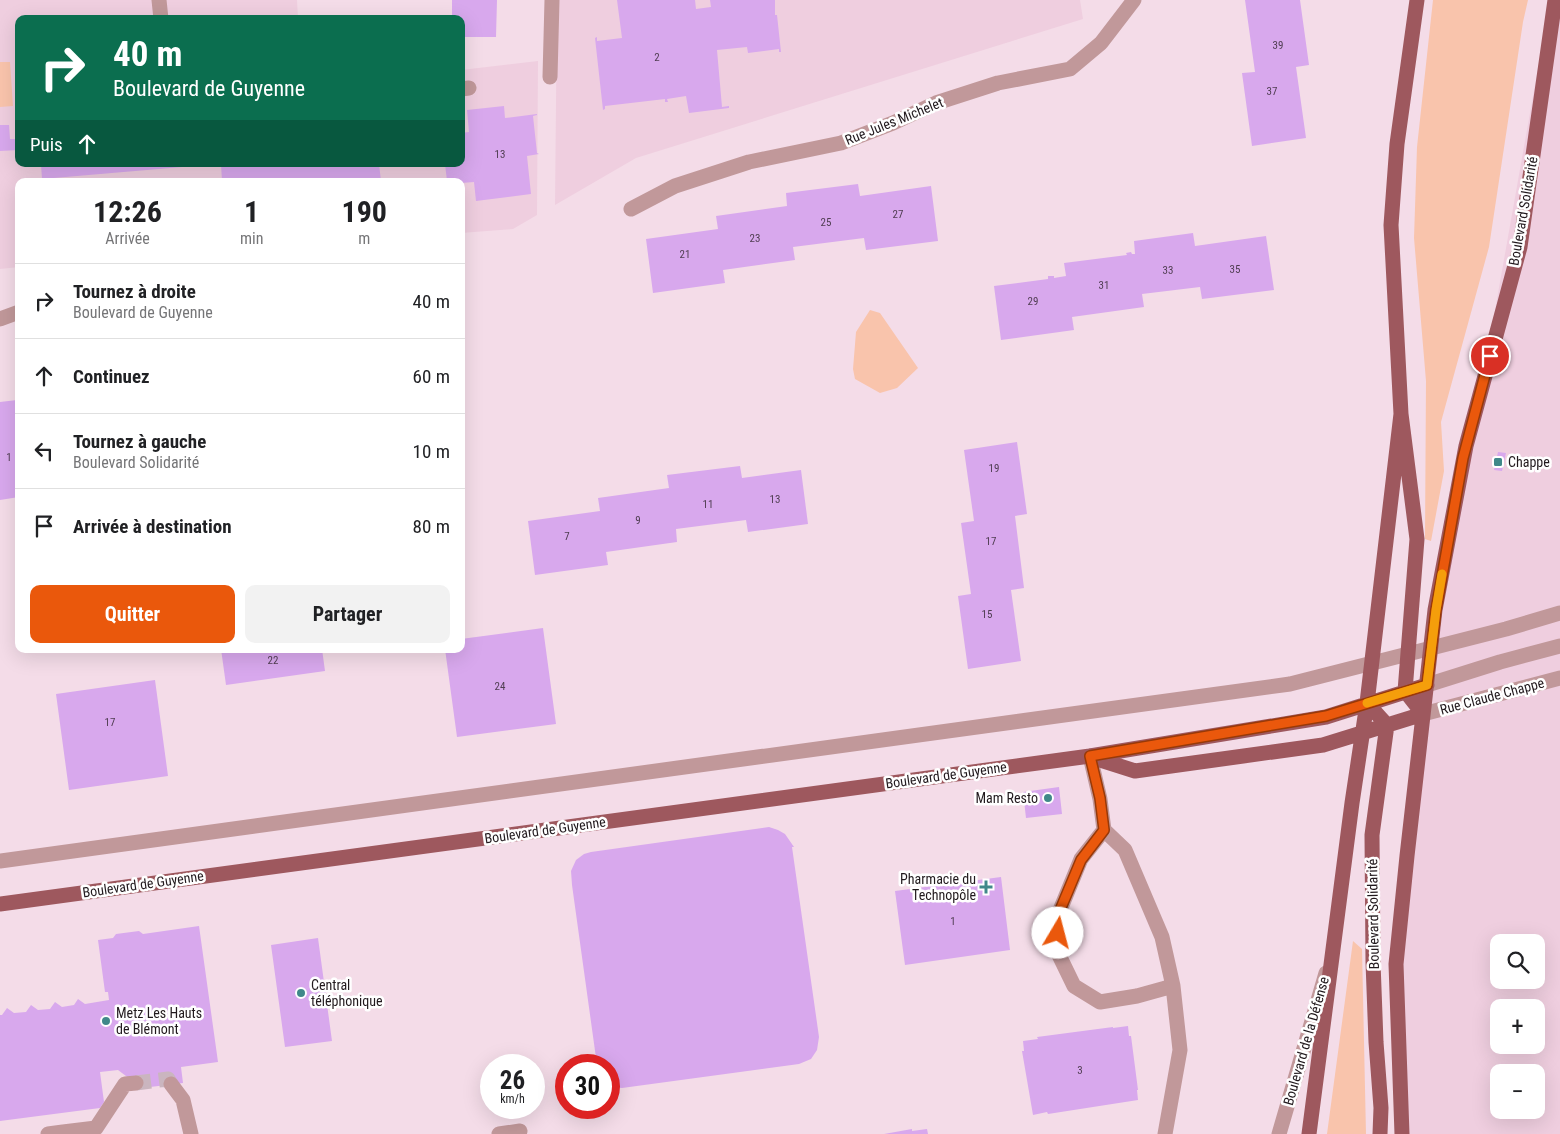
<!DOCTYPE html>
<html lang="fr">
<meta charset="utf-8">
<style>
body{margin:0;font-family:"Roboto Condensed",sans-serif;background:#f2f2f2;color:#202124;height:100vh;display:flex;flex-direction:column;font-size:19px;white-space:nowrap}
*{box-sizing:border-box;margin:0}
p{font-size:16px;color:#757577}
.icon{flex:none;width:28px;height:28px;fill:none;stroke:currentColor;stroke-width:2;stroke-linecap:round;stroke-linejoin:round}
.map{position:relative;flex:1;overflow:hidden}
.drawer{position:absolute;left:15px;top:178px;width:450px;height:475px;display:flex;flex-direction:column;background:#fff;border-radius:10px;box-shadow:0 5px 20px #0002}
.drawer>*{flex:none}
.guide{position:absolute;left:15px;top:15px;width:450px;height:152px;border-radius:10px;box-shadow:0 5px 20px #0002;background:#0b6e4f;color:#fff;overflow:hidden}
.fabs{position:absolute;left:1490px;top:934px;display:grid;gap:10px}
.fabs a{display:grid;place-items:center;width:55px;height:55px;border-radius:10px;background:#fff;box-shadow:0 5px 20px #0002;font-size:25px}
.speed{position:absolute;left:480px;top:1054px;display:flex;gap:10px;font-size:25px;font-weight:700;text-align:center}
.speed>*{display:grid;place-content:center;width:65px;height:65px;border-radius:50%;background:#fff;box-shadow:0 5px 20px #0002;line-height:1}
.speed small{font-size:12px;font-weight:400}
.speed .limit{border:8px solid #d22;background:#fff;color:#111}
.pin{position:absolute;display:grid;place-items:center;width:42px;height:42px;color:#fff;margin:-21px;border:2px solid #fff;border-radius:50%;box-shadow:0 1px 5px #0007}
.me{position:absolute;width:55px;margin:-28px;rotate:8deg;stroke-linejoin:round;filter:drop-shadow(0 0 4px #0008)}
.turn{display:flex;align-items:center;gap:18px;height:105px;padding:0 15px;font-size:22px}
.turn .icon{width:65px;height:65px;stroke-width:2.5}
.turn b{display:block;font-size:35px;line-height:42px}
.then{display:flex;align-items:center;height:48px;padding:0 15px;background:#0003;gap:10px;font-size:19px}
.eta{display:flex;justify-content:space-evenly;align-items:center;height:85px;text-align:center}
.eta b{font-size:30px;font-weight:700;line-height:35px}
.button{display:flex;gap:10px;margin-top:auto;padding:10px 15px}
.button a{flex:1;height:58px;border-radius:10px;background:#ea580c;color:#fff;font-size:20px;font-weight:700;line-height:58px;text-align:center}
.button a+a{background:#f2f2f2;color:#202124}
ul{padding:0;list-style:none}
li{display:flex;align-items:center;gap:15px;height:75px;padding:0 15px;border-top:1px solid #e0e0e0}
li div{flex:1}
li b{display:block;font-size:19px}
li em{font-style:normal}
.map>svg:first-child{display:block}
</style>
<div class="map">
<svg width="1560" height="1134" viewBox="0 0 1560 1134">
<rect width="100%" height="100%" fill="#f4dce8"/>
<path fill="#efcedf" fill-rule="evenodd" d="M0,0H297L298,19H19V164H461V70L538,61L537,215L513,229L461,233V181H19V267L0,269Z
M557,0H1080L1083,19L636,158L555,205Z
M1550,0H1560V1134H1402L1396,964L1436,643ZM1499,942H1536V980H1499ZM1499,1008H1536V1045H1499ZM1499,1072H1536V1110H1499Z"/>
<path fill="#f9c4ac" d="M1433,0H1528L1523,22L1489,247L1441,422L1444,471L1431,541L1425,539L1426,381L1414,238L1417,147Z
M0,62H10L13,106L0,107Z
M870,310L880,313L918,368L897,388L880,393L855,379L853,369L856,332Z
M1353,941L1362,949L1366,1134H1327Z"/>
<path fill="#d8a8ed" d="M452,0H497L496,37H461V19H452Z
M617,0H695L696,9L711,7L710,0H775V15H777L781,52H779V49L748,53L747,47L717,50L722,107L729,106V108L689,113L686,96L667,99L668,102H665V99L605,106V109L603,110L595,38L597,37V41L622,38Z
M1245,0H1300L1309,65L1296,67L1306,138L1252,146L1242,73L1255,72Z
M504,106L505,118L537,114V115L533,116L537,153L539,154L527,156L531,194L476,201L474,182L461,183V181H447L445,164H461V133L469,132L467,110Z
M0,125H9L10,139H19V150L0,151Z
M41,164H181L182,167L42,179Z
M221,164H379L381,181H222Z
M858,184L860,196L931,186L938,241L866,250L864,238L793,247L795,260L723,270L725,283L653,293L646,239L718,229L716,216L787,206L786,193Z
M1193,233L1195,246L1266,236L1274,290L1202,299L1200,287L1142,294L1144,307L1072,317L1074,330L1001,340L994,286L1048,279V276H1054V278L1066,276L1064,263L1127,255L1126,253L1131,252L1132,254H1135L1134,241Z
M17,400L19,417V497L0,500V402Z
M1017,442L1027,514L1015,516L1024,588L1011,590L1021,661L968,669L958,596L971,594L961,523L974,521L964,450Z
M1498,452L1506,453L1502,471L1494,470Z
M740,466L742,478L801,470L808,524L748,532L746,520L676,529L677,542L606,552L608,565L535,575L528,521L600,511L598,498L669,488L667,475Z
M543,628L556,724L457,737L445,649H461V639Z
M221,649H322L325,671L226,685Z
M155,680L168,776L69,790L56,694Z
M1059,787L1062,814L1026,818L1023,792Z
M769,827L778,830L785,834L794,847H792L819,1037L817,1050L811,1059L799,1064L622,1088L613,1087L609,1085V1065H597L572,885L571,871L576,860L584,854L591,852Z
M1001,877L1010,950L905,965L895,891Z
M199,926L218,1062L181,1067L183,1083L142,1088L118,1070L100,1072L104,1102L100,1108L0,1121V1015H2L7,1008L14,1013L26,1012L31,1005L38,1010L50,1009L55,1002L62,1007L74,1005L78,999L85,1004L109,1000L108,992H105L98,940L113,938L116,934L139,931L143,934Z
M318,938L332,1041L285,1047L271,945Z
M1128,1026L1129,1036H1131L1138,1090H1137L1138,1100L1048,1114L1047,1112L1033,1115L1022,1051H1024L1023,1041L1038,1039L1037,1037L1113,1027V1028Z
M912,1129V1131L927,1129L928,1134H884Z"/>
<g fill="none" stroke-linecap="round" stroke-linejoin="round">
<path stroke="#cab5bf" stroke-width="15" stroke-dasharray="15 8" stroke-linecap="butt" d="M136,1083L168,1079L171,1084"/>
<path stroke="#c1989a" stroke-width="15" d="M159,0L161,19
M550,77L552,0
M461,89L469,88
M631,209L675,186L749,162L841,143L893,123L936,103L998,83L1070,69L1101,43L1134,0
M0,319L19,312
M1427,685L1500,662L1560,646
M1423,714L1560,678
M1090,756L1100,799L1104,830L1125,850L1162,937L1173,986L1180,1050L1165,1134
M1104,830L1081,859L1058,915L1057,951L1074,986L1100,1002L1137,996L1173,986
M0,861L1290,684L1506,629L1560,613
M171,1084L183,1100L191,1134
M48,1134L63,1132
M63,1134V1132L96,1128L125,1084L136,1083
M499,1134L520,1131
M1279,1134L1326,973"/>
<path stroke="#9e585e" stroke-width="15" d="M1417,0L1397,144L1391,225L1401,414L1417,539L1405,691L1423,714
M1367,703L1387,725L1372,835L1373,962L1376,1042L1381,1108L1380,1134
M1091,757L1135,771L1323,745L1423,714
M0,904L1090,756L1326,717L1427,685
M1309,1134L1352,803L1367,703L1401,414
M1402,1134L1396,964L1407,856L1435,610L1466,446L1520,247L1555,0"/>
</g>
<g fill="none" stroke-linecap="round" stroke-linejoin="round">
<defs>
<path id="route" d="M1058,933V915L1081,860L1104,830L1100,798L1090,756L1326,716L1427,685L1436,610L1463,458L1490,356"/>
</defs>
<use href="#route" stroke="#983908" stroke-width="12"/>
<use href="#route" stroke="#ea580c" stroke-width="9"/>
<path stroke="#f59e0b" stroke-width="9" d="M1367,703L1427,685L1436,610L1442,574"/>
</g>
<g fill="#40888a" stroke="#fff" stroke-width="2">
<rect x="1493" y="457" width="10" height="10" rx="2.5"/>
<circle cx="1048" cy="798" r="5"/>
<path d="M983.5 879.5h5v5h5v5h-5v5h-5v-5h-5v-5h5z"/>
<circle cx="301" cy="993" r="5"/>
<circle cx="106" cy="1021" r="5"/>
</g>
<g text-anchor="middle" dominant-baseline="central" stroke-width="5" stroke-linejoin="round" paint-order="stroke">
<g font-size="11" fill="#4f3d51">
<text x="1278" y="45">39</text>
<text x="657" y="57">2</text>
<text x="1272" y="91">37</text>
<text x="500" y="154">13</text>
<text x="898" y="214">27</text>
<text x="826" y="222">25</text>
<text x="755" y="238">23</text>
<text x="685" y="254">21</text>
<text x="1235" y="269">35</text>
<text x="1168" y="270">33</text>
<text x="1104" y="285">31</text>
<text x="1033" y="301">29</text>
<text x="9" y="457">1</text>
<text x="994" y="468">19</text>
<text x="775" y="499">13</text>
<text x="708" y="504">11</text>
<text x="638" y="520">9</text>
<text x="567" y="536">7</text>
<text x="991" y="541">17</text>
<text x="987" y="614">15</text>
<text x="273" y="660">22</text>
<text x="500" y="686">24</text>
<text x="110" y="722">17</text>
<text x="953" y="921">1</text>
<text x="1080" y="1070">3</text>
</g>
<g font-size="14" fill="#21191d" stroke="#fff">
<text transform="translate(894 121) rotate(-22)">Rue Jules Michelet</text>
<text transform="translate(1523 211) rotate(-80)">Boulevard Solidarité</text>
<text transform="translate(1492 696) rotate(-15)">Rue Claude Chappe</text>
<text transform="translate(946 775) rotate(-8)">Boulevard de Guyenne</text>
<text transform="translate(545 830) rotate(-8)">Boulevard de Guyenne</text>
<text transform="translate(143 884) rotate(-8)">Boulevard de Guyenne</text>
<text transform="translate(1373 914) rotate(-91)">Boulevard Solidarité</text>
<text transform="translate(1306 1041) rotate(-74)">Boulevard de la Défense</text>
</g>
<g font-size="14" fill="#21191d" stroke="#fff" text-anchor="start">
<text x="1508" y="462">Chappe</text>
<text x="1038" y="798" text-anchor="end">Mam Resto</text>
<text x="976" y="879" text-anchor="end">Pharmacie du<tspan x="976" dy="16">Technopôle</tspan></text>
<text x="311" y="985">Central<tspan x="311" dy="16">téléphonique</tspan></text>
<text x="116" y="1013">Metz Les Hauts<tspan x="116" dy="16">de Blémont</tspan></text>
</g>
</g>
</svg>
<div class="fabs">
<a><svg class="icon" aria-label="search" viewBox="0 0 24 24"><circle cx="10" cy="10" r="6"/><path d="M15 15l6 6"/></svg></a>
<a>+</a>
<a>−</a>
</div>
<div class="speed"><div>26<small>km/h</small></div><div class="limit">30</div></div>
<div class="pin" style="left:1490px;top:356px;background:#d93025"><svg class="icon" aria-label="arrive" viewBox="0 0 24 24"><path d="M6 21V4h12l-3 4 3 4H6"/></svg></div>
<svg class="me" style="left:1058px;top:933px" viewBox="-20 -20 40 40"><circle r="19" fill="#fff"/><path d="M0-13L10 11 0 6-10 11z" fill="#ea580c"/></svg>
<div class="guide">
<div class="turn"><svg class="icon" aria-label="right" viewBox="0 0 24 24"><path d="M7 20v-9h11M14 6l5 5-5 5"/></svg><div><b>40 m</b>Boulevard de Guyenne</div></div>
<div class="then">Puis<svg class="icon" aria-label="ahead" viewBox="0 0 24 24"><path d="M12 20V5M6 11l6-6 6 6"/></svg></div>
</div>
<section class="drawer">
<div class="eta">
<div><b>12:26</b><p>Arrivée</p></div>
<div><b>1</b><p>min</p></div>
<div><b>190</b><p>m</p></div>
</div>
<ul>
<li><svg class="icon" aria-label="right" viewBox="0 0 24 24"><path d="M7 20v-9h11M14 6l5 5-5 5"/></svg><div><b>Tournez à droite</b><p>Boulevard de Guyenne</p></div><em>40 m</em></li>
<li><svg class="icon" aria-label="ahead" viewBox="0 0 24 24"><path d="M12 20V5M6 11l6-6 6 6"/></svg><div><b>Continuez</b></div><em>60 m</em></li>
<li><svg class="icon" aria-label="left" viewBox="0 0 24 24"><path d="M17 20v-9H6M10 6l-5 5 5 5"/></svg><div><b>Tournez à gauche</b><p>Boulevard Solidarité</p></div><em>10 m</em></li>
<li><svg class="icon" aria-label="arrive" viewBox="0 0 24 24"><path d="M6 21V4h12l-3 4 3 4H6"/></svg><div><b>Arrivée à destination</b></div><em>80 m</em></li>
</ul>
<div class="button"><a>Quitter</a><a>Partager</a></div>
</section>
</div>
